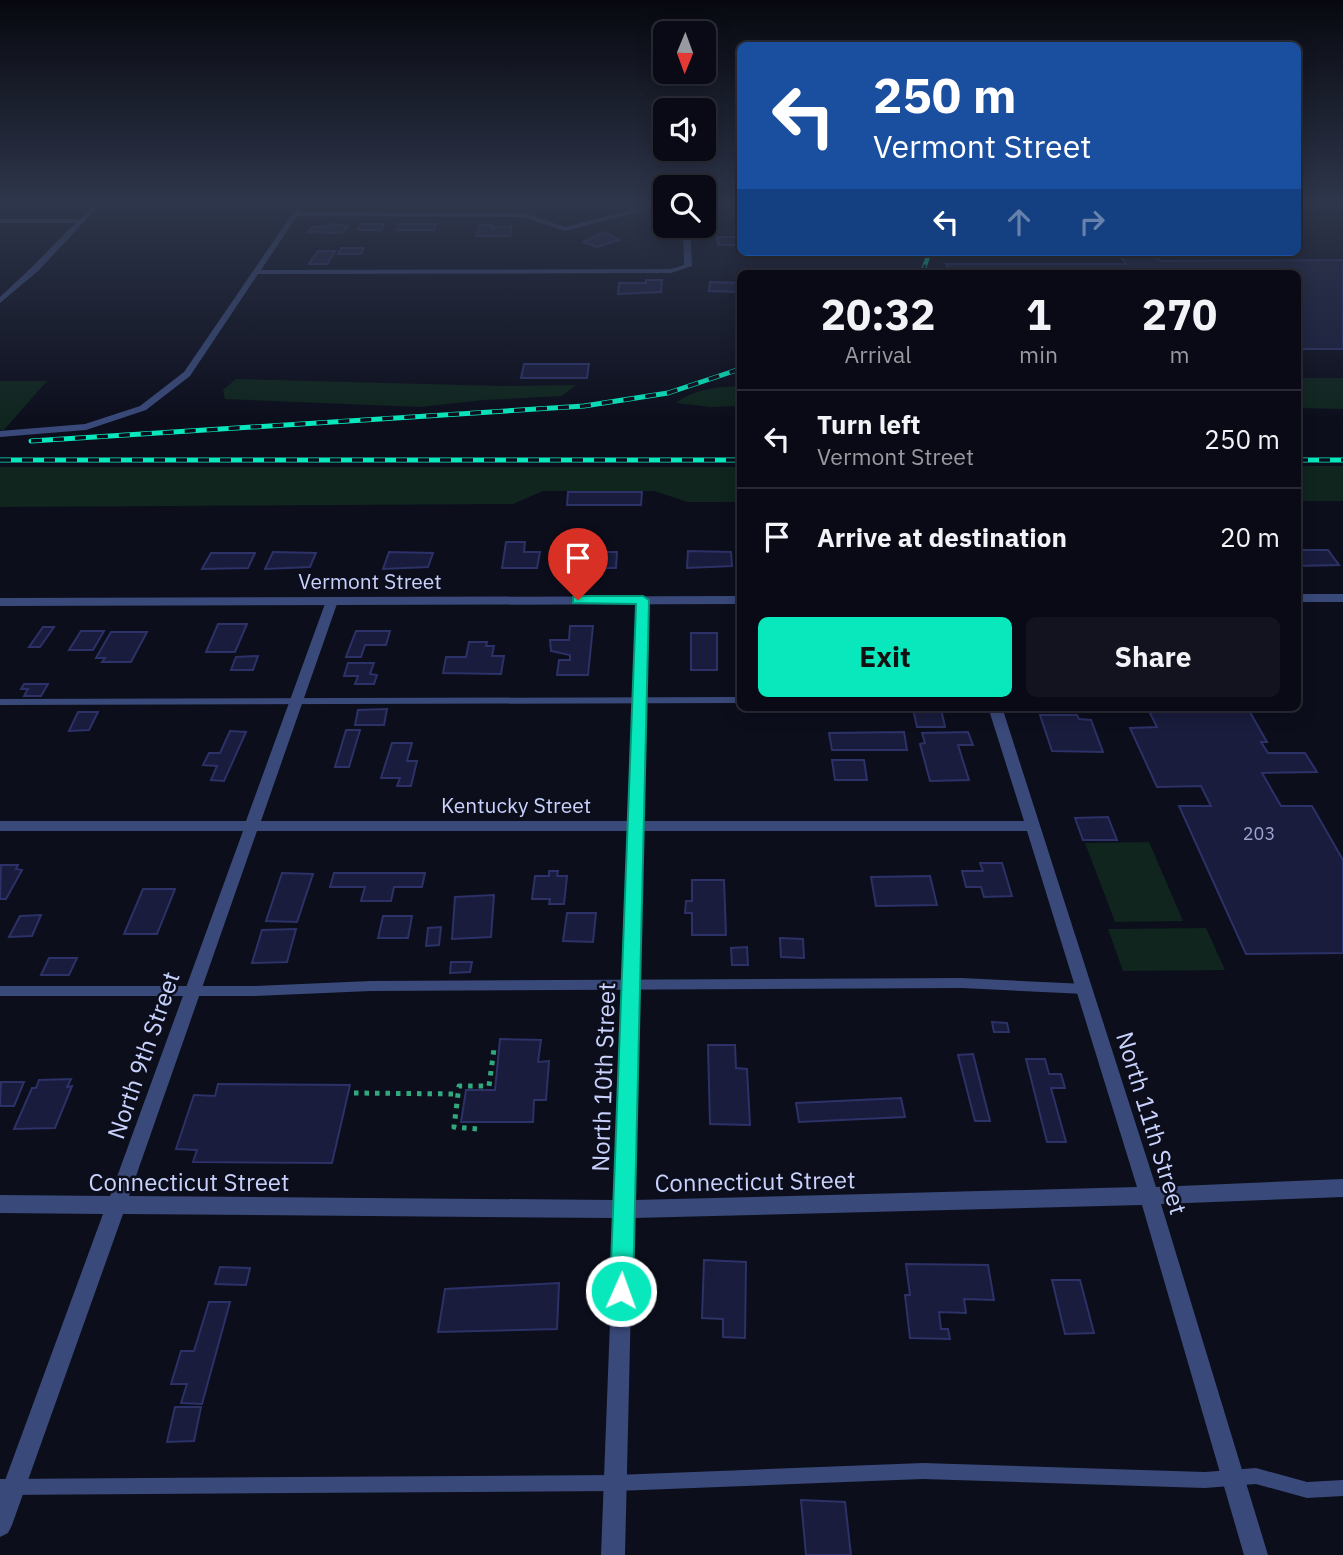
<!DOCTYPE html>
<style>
body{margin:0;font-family:"IBM Plex Sans",sans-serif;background:#12131e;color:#f1f3f6;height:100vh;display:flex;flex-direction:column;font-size:26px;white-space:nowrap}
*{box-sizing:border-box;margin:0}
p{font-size:23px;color:#999aa0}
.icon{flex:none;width:38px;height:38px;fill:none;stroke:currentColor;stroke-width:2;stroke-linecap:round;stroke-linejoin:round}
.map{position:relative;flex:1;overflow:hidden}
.drawer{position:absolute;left:737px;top:270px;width:564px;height:441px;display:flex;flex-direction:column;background:#090a15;border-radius:10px;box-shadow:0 4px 18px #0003,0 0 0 2px #292b34}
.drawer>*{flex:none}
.top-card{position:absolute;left:737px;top:42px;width:564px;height:214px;border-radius:10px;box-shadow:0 4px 18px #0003,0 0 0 2px #292b34;background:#1a4fa0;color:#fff;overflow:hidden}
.needle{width:46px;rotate:181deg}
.fabs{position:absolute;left:653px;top:21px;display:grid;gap:14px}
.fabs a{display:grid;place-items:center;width:63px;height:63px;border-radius:10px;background:#090a15;box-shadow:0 4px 18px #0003,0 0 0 2px #292b34;font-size:35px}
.pin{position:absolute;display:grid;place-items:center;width:60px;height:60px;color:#fff;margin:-72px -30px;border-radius:50% 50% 50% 0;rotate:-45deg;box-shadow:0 0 7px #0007}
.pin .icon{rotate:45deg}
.me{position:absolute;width:77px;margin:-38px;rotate:2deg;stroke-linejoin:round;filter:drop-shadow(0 0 5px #0008)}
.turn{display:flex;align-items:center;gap:24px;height:147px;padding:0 21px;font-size:32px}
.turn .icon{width:91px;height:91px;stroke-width:2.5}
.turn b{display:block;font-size:49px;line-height:60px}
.lanes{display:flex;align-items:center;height:66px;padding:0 21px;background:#0003;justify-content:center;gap:35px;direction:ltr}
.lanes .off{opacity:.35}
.eta{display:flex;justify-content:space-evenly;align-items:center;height:119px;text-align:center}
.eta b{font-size:42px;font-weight:700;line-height:49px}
.primary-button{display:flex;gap:14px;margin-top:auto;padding:14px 21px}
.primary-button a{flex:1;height:80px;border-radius:10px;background:#09e8bd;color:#111;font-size:28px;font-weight:700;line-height:80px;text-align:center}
.primary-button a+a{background:#12131e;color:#f1f3f6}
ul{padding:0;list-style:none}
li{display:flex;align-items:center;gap:21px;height:98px;padding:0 21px;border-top:2px solid #292b34}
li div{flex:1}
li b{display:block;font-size:26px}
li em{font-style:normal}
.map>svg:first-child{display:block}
</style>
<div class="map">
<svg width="1343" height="1555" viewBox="0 0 1343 1555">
<rect width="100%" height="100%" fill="#0c0e1c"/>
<path fill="#0f251e" d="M1297,378H1343V409L1297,408Z
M236,379L500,386L576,385L562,396L484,400L420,407L225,399L223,390Z
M0,381H47L4,430H0Z
M740,386V406L710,407L676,403C694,389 718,387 740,386Z
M1297,466H1343V501H1297Z
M0,467H740V502H688L654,491H543L513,504L0,507Z
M1149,842L1183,921L1115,922L1085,843Z
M1206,928L1225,970L1123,971L1108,929Z"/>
<path fill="#191c3c" stroke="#2c3167" stroke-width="2" d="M331,224L349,226L341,233L308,232L312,227H329Z
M361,224H384L381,230H357Z
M399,224H436L434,230H397Z
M480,225H492L491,228L512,227L510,236H476Z
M605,232L619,240L597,247L583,242Z
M717,237H740V245H718Z
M341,248H364L361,254H338Z
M318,251H335L327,264H309Z
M1117,252H1153L1160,261L1343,260V349H1297V273H950L946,264H1126Z
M646,280H662L661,292L618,294L619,283H646Z
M710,282L740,283V292L709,291Z
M524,364H589L587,378H521Z
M568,492H642L641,505H567Z
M506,542H525L524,552H540L537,568H502Z
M583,542H602L601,552H617L616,568H580Z
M1297,550H1328L1339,565L1297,566Z
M688,551L731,552L732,566L687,568Z
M273,552L316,553L310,567L265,569Z
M389,552L433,553L428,567L383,569Z
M211,553H255L248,568L202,569Z
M218,624H247L235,652H206Z
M570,626H593L588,675H557L559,660H570V655L551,651L550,640H569Z
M43,627H54L40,647H29Z
M81,631H104L93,650H69Z
M356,631H390L386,645H365L361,657H346Z
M111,632H147L131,662H102L105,658H96Z
M691,633H717V670H691Z
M469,642H487L486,646H494L492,656H504L501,674L443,673L446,657H466Z
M258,656L253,670H231L236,657Z
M348,663H374L370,674L377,675L374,684H355L358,676H344Z
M24,684H48L41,696H24L28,689H21Z
M1147,707H1247L1267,742H1261L1268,753H1305L1317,772L1262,773L1281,806H1312L1343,860V953L1246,954L1179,806H1211L1201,786L1157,787L1130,728L1157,727Z
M387,709L384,725H355L358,710Z
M913,709H941L945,727H917Z
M78,712H98L89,730L69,731Z
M1040,715H1077L1079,719L1091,720L1103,752L1052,751Z
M346,730H360L349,767H335Z
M230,731L246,732L224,781L211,780L217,766L203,765L209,753H220Z
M904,732L907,750H832L829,733Z
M968,732L973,745H958L969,780L930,781L920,744L925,743L922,733Z
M392,743H412L407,761H417L411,786H397L400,778H381Z
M832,760H864L867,780H835Z
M1108,817L1117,840H1083L1075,818Z
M980,863H1002L1012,896L984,897L981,887H966L962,871H983Z
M1,865H18L16,869L22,870L6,899H0Z
M549,871H558L557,876H567L564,904H549L550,899H532L535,876H549Z
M282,873L313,874L297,922L266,921Z
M334,873H425L422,887H394L391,901H361L365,887H330Z
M930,876L937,905L876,906L871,877Z
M692,880H724L726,935H692V913H685L686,901H692Z
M143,889H175L157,934H124Z
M494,895L491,937L452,939L455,897Z
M567,913H596L593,942L563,941Z
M41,915L32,936L9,937L20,916Z
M383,916H412L408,938H378Z
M441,927L439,945L426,946L428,928Z
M296,929L287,962L252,963L262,930Z
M780,938L803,939L804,958L781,957Z
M747,947L748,965H732L731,948Z
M49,958H77L69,975H41Z
M451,962H472L470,972L450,973Z
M992,1022L1007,1023L1009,1032H994Z
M500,1039L541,1040L538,1062L549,1061L546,1100H534L533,1122H461L466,1090H495Z
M708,1045H735L736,1068L747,1069L750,1125L710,1124Z
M973,1054L990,1121H975L958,1055Z
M1026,1059H1045L1049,1074H1061L1065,1088H1051L1066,1142H1047Z
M71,1079L67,1087L72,1086L55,1128L14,1129L32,1088H36L39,1080Z
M1,1082H24L14,1106H0Z
M218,1084L350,1085L332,1163L193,1162L197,1150L176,1149L194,1095L215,1096Z
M901,1098L905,1117L799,1122L796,1103Z
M704,1260L746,1262L745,1338L723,1337V1319L702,1318Z
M906,1264L988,1265L994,1300L964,1299L966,1313L939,1312L941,1329H948L950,1339L910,1338L905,1295H910Z
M220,1267L250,1268L246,1285L215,1284Z
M1052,1280H1080L1094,1333L1065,1334Z
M559,1283L557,1329L438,1332L445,1289Z
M209,1302H230L202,1404L181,1403L187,1384H171L181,1351H194Z
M175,1407H201L194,1441L167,1442Z
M801,1500L845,1502L851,1555H806Z"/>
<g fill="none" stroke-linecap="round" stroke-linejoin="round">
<path stroke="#31a87e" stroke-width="5" stroke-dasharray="4.5 6" stroke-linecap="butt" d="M354,1093L458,1094
M477,1129L454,1127L459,1086H489L494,1049"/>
<path fill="#394979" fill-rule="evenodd" d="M740,697V703L0,705V699Z
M962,978L1085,984L1089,986L1091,989L1089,992L1085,994L962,988L371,991L255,996H0V986H255L371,981Z
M923,1463L1205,1472L1256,1468L1307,1482L1343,1480V1496L1307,1498L1256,1484L1205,1488L923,1479L616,1491L0,1495V1479L616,1475Z"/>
<path fill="#394979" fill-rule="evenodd" d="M299,204H305L300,212L524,213L565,227L655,204L665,205L565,231L523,217L297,216L261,270L671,269L684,265L683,226H690L692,266L671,273L258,274L190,376L146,410L86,430L0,437V431L85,424L140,406L184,372Z
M0,219H82L86,221L82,223H0Z
M643,596L649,600L643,821H1024L988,707H1002L1156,1187L1343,1179V1197L1161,1204L1268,1555H1244L1142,1205L633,1218L625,1555H601L614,1218L123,1214L12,1525L8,1533L0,1537V1494L103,1214L0,1213V1195L110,1196L243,831H0V821H246L326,601L332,597L338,601L261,821H629L637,600ZM257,831H628L615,1200L129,1196ZM643,831H1027L1137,1187L634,1200Z"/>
<path fill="#394979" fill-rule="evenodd" d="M94,204H101L38,271L0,303V297L32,267Z
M1297,594H1343V602H1297Z
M740,596V604L0,606V598Z"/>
<defs>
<path id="rail-far1" d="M922,273L928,257L927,252"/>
<path id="rail" d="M31,441L584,406L668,393L740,369
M0,460H740
M1297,460H1343"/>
</defs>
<use href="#rail-far1" stroke="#09e8bd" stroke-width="4.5"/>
<use href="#rail" stroke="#09e8bd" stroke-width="5"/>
<use href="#rail-far1" stroke="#0c0e1c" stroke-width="2.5" stroke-dasharray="9" stroke-linecap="butt"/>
<use href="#rail" stroke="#0c0e1c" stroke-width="3.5" stroke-dasharray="11" stroke-linecap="butt"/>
</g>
<linearGradient id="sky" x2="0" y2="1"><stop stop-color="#07080f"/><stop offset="0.48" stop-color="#2e364b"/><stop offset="1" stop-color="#2e364b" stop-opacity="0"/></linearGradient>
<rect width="1343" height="421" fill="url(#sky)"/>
<path fill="#09e8bd" stroke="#06977b" stroke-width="2" d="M578,596H643L649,600L633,1291L629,1299L621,1302L613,1299L610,1291L636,604L573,603V597Z"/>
<g text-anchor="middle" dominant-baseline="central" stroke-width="5" stroke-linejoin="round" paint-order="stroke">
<g font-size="18" fill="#9da4cd">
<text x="1259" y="833">203</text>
</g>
<g font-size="21" fill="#c9d2fd" stroke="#0c0e1c">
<text x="370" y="581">Vermont Street</text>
<text x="516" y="805">Kentucky Street</text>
</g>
<g font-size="24" fill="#c9d2fd" stroke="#0c0e1c">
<text transform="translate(143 1055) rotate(-71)">North 9th Street</text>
<text transform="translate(603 1077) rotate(-88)">North 10th Street</text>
<text transform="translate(1152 1123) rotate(73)">North 11th Street</text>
<text transform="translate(755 1181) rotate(-1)">Connecticut Street</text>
<text x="189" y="1182">Connecticut Street</text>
</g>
</g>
</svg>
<div class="fabs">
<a><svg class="needle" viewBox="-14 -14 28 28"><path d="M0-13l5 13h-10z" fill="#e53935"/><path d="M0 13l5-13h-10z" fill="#999aa0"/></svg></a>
<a><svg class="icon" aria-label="sound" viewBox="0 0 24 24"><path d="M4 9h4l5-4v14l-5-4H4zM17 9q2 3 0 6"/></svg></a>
<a><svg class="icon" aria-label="search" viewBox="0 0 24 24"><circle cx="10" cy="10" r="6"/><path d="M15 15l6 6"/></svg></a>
</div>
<div class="pin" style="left:578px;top:600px;background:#d93025"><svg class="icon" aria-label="arrive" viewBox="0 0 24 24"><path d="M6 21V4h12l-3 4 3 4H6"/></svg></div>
<svg class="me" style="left:621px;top:1291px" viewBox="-20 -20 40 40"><circle r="17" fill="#09e8bd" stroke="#fff" stroke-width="3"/><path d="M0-11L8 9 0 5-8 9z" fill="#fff"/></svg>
<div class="top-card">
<div class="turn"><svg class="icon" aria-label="left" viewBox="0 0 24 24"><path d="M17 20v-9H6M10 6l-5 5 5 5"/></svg><div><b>250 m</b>Vermont Street</div></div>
<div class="lanes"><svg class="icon" aria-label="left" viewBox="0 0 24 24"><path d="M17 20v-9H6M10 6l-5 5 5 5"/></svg><svg class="icon off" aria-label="ahead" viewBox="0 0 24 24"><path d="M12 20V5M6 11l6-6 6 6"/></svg><svg class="icon off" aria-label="right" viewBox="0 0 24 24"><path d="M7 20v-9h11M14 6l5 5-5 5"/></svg></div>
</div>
<section class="drawer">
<div class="eta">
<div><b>20:32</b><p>Arrival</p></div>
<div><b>1</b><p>min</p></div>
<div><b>270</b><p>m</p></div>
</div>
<ul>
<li><svg class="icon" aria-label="left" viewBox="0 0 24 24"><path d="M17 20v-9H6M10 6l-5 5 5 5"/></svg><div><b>Turn left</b><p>Vermont Street</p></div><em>250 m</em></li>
<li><svg class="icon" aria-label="arrive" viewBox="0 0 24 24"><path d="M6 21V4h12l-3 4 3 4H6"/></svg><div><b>Arrive at destination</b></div><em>20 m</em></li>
</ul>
<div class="primary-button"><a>Exit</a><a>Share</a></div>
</section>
</div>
